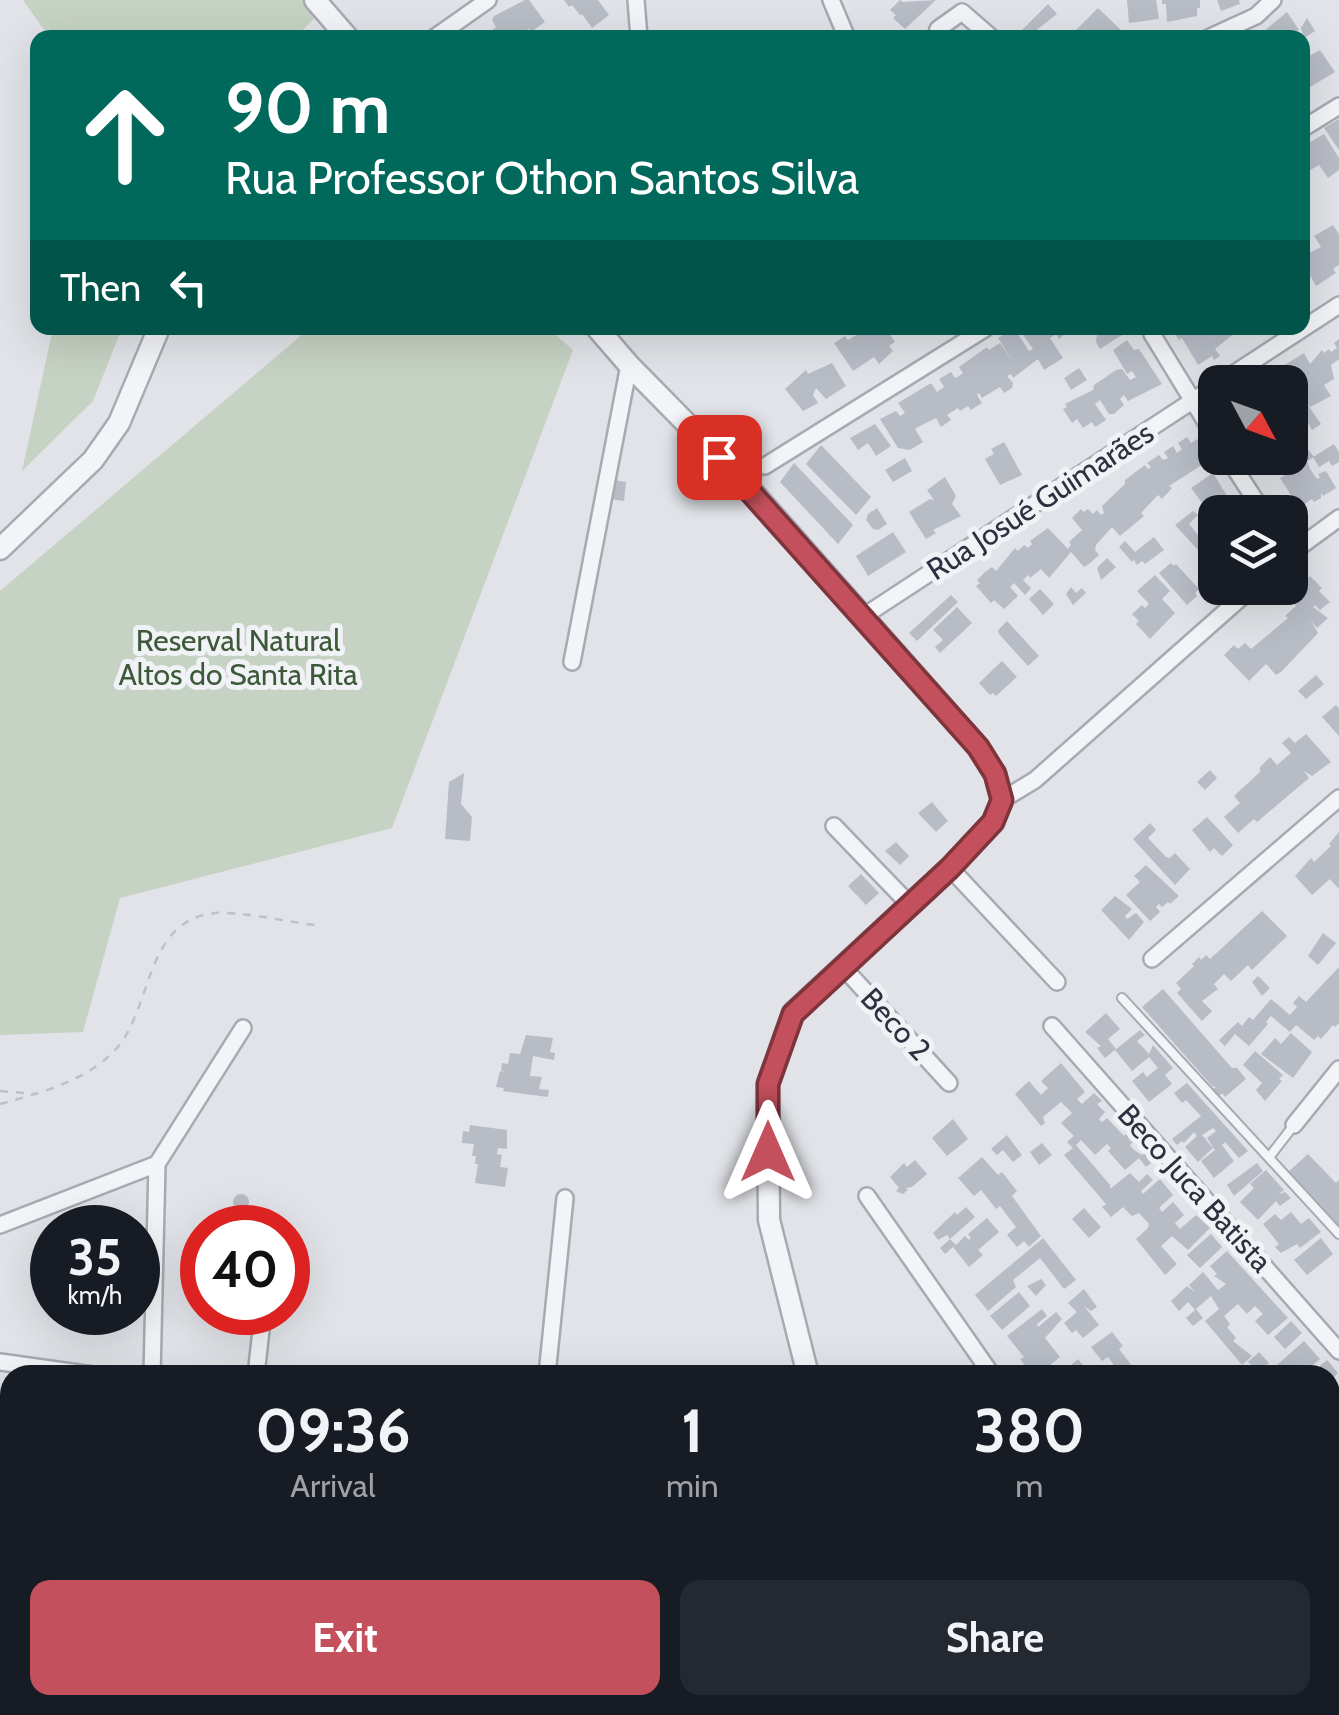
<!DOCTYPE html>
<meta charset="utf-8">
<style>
body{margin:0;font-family:Cabin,sans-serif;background:#242831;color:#f1f3f6;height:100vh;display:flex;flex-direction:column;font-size:38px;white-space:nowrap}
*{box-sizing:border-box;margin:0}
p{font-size:32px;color:#9ea1a6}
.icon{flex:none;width:55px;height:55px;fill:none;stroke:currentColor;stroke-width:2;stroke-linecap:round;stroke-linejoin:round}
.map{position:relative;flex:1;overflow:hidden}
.side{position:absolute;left:0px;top:1365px;width:1340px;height:350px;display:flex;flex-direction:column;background:#171b24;border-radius:30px 30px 0 0;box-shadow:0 10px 40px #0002}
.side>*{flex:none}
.hud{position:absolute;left:30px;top:30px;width:1280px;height:305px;border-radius:20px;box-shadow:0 10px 40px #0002;background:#00695c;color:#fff;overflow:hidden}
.needle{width:65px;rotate:131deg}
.buttons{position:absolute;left:1198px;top:365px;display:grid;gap:20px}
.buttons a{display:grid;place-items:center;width:110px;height:110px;border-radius:20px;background:#171b24;box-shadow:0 10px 40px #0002;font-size:50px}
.speed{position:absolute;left:30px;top:1205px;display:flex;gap:20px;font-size:50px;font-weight:700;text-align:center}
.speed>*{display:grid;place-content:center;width:130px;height:130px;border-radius:50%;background:#171b24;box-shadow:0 10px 40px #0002;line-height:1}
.speed small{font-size:25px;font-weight:400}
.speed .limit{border:15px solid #d22;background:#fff;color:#111}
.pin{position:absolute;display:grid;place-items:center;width:85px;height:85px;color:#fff;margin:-42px;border-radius:20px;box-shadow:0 5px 15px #0006}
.me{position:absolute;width:110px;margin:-55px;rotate:0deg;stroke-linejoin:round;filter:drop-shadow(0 0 8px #0008)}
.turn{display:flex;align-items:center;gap:35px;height:210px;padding:0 30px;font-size:45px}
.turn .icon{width:130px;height:130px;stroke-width:2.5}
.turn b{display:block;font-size:70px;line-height:85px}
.then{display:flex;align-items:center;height:95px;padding:0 30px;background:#0003;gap:20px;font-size:38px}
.eta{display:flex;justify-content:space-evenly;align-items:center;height:170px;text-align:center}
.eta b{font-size:60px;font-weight:800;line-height:70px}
.action{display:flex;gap:20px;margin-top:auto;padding:20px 30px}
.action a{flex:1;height:115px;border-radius:20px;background:#c3505c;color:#fff;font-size:40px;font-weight:800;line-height:115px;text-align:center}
.action a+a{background:#242831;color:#f1f3f6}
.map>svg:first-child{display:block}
</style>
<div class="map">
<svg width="1339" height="1715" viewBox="0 0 1339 1715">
<rect width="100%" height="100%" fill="#e1e3e8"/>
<path fill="#c6d2c3" d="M23,0H332L295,38L49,37Z
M53,328H122L93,401L22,471Z
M310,328H548L573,350L392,828L120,898L83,1032L0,1035V591Z"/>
<path fill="#b8bcc5" d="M525,0H529L545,22L531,32L529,28L520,38H487L485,35L496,27L492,20L494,16Z
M564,0H598L609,15L592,28L582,14L580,15L572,5L569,7Z
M900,0L903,2L936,0L905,29L893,18L896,15L890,10Z
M1127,0H1156L1159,19L1129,23Z
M1162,0H1200V8H1197V16L1167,22L1166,4H1162Z
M1217,0H1239L1240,4L1221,11Z
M1048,4L1057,14L1034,32L1040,38H1022L1018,34Z
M1098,8L1122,31L1116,38H1082L1075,31Z
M1287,12L1299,30L1291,35L1293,38H1256Z
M1307,18L1315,31L1304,38L1301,28Z
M1320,50L1335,72L1302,92V60Z
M1339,119V150L1324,128Z
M1324,134L1339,158V170L1328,178L1319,165L1302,175V138L1307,144Z
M1333,225L1339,234V265L1333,269L1336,273L1316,286L1302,261L1307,258L1305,255L1321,247L1314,236Z
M868,328H886L895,342L889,346L893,351L879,364L874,357L853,371L834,343L845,336L848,340Z
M1014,328L1029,351L1033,349L1020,330L1024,328H1072L1059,339L1056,334L1050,338L1063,358L1044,370L1038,359L1013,378L1011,374L1007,376L1013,383L1012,388L1004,393L1000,387L982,398L979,393L977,395L982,403L971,410L968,406L960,411L958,408L947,415L951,420L941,427L936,418L920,426L915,429L923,442L910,450L898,448L880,419L896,411L900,416L905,413L898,403L931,383L937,392L944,387L939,379L951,372L955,378L959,376L963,373L959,367L987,347L989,350L1000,343L1013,362L998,338Z
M1108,328L1114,329L1133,328L1100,349L1096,342L1097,335Z
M1171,328H1241L1215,349L1220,356L1214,360L1212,356L1198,365L1182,338L1179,340Z
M1339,339V359L1331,365L1334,379L1324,385L1331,396L1310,407L1304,398L1290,409V382H1276L1283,378L1278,369L1304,353L1310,364L1322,350L1324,353L1329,349L1331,352L1337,348L1334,343Z
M1127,340L1134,350L1139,349L1162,384L1128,401L1124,395L1120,399L1124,405L1114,414H1109L1100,400L1095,404L1106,420L1095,427L1092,422L1083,428L1077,419L1072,423L1063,409L1067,407L1065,404L1093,390L1094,385L1116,370L1122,369L1130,380L1136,377L1132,371L1127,374L1113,350Z
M832,363L846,386L826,399L816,388L813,395L818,403L803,411L785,389L806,370L808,374Z
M1079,368L1087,380L1071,390L1064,378Z
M1308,405L1321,424L1312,430L1300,410Z
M1290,415L1303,436L1299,438L1314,457L1307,461L1310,469L1317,479L1320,477L1318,474L1326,471L1336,488L1323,496L1321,493V498L1314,502L1312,499L1299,508L1280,478L1285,475L1268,458H1290Z
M875,424L891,446L876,456L868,443L858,450L850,438Z
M1187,437L1191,443L1197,439L1211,459L1169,486L1172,488L1162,499L1158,495L1141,513L1144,516L1120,536L1112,527L1096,545L1095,550L1099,555L1089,564L1084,567L1071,552L1049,578L1041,569L1030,578L1028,575L1023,580L1031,588L1025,595L1014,583L1010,587L1018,596L1004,609L994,600L991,603L976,586L980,583L977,580L984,573L992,567L996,571L1015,548L1018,551L1024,545L1028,548L1032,544L1030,541L1048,528L1068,549L1071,545L1069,542L1082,530L1072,518L1081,509L1084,512L1088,509L1093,514L1097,510L1101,515L1104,513L1102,506L1125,484V480L1145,465L1148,469L1151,467L1147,463L1159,455L1163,460L1168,458L1164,452L1173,446L1177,453L1182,449L1178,443Z
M1004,442L1022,475L1000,485L985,459L994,454L991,449Z
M1334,444L1339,452V462L1332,466L1329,461L1319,467L1313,457Z
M821,445L871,497L856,515L806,464Z
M905,458L912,471L893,482L885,470Z
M794,463L853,525L838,544L780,482Z
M1213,473L1232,504L1240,512H1215V520L1191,488Z
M945,477L956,496L952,504L961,516L933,530L936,533L926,539L909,512L930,499L934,500L927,490Z
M613,480L626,482L624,501L611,499Z
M877,508L887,524L878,530L873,529L866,520L868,514Z
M1193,511L1198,515L1189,524L1206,545L1199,551L1175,525Z
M893,532L906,552L868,576L856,556Z
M1154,537L1164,550L1145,564L1142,561L1137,565L1134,560L1132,562L1119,547L1125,541L1135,552Z
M1107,558L1116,567L1101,580L1097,568Z
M1171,563L1174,566L1176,564L1199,589L1195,593L1197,596L1187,605L1159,573Z
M1155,575L1170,591L1162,599L1175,613L1150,639L1136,624L1139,621L1132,614L1142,605L1145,608L1149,604L1137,591Z
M1304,576L1307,579L1310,576L1322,588L1319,591L1330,602L1320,610L1315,605L1313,607L1328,618L1317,628L1311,621L1318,633L1281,672L1276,675L1266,664L1249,681L1224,655L1234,645L1238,649L1245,643L1251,649L1288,618L1285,616L1296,606L1285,594Z
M1071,587L1076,593L1082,588L1086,593L1073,605L1066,594Z
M1040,589L1054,604L1043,615L1029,599Z
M951,595L958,602L917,641L909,633Z
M957,607L972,623L940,653L935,647L943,640L933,630Z
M1007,621L1039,656L1028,666L999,634L998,630Z
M1002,661L1017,677L996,696L993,693L990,695L979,683Z
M1316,675L1324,684L1306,699L1298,691Z
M1336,705L1339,708V736L1322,717Z
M1306,734L1331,762L1312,776L1304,771L1309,778L1257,822L1254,819L1238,833L1224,817L1240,803L1234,796L1260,772V767L1270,757L1277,765L1291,753L1282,743L1289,737L1295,743Z
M1210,770L1217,778L1205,790L1197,782Z
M464,773L461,804L472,817L470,841L445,839L449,782Z
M932,802L948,821L936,832L918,813Z
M1207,817L1233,845L1222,856L1214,848L1210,852L1192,830Z
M1150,823L1156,830L1148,838L1166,857L1170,858L1175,853L1190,869L1175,885L1133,839Z
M1339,832V889L1330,879L1312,895L1295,876L1311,858L1314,862L1331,846L1329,844Z
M896,842L909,856L900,865L885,851Z
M1146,865L1179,896L1170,904L1168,902L1162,907L1159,904L1156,907L1160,912L1150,921L1126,895L1140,882L1134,876Z
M861,874L879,893L866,905L848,886Z
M1115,896L1132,909L1125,916L1127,919L1136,913L1144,922L1129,940L1101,910Z
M1262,911L1287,936L1252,970L1248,965L1231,981L1224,974L1214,984L1218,989L1202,1001L1212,1011L1202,1021L1177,993L1181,989L1176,983L1194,966L1192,964L1199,957L1201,960L1206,955L1210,959Z
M1323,933L1336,943L1318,965L1308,956Z
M1339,967V1023L1335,1027L1333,1025L1321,1039L1318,1036L1314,1040L1296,1025L1290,1032L1271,1016L1266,1022L1268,1024L1249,1046L1235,1034L1225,1046L1219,1040L1238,1022L1242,1026L1249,1017L1253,1020L1271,999L1290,1015L1297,1007L1293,1003L1299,996L1306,1002Z
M1258,976L1270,988L1262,996L1252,982Z
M1163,989L1232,1068H1237L1246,1079L1225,1097L1222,1093L1219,1096L1213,1089L1216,1087L1212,1086L1142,1007Z
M1106,1013L1120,1029L1108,1039L1116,1049L1105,1058L1097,1048L1101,1046L1085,1032Z
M1140,1030L1145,1035L1137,1041L1149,1054L1153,1045L1173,1068L1165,1075L1172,1084L1149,1102L1132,1081L1143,1072L1147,1077L1158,1068L1149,1057L1132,1071L1115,1050Z
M1291,1033L1312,1052L1293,1078L1261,1054L1275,1038L1281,1044Z
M526,1035L553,1038L550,1052L555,1053L554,1060L533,1056L530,1076L542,1077L539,1089L549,1090L548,1097L503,1091L504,1088L496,1087L500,1071L504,1072L501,1070L502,1063L508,1064L510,1053L520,1054Z
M1255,1051L1283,1075L1279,1079L1282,1081L1265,1101L1256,1090L1262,1083L1243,1065Z
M1061,1063L1085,1092L1077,1099L1082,1104L1094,1093L1102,1101L1097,1104L1105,1112L1099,1119L1102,1122L1107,1118L1124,1136L1126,1134L1133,1142L1130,1145L1134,1150L1142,1155L1148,1150L1156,1159L1146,1167L1139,1158L1125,1170L1108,1151L1111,1148L1107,1144L1095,1155L1081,1140L1076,1145L1110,1185V1189L1130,1173L1139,1182L1147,1174L1153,1180L1141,1191L1143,1194L1160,1179L1173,1195L1159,1208L1162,1212L1173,1202L1184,1215L1175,1223L1180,1229L1196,1215L1210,1228L1188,1250L1172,1236L1161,1246L1177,1264L1165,1275L1136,1239L1148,1228L1149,1224L1139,1213L1132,1216L1123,1207L1111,1217L1102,1207L1106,1204L1064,1155L1073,1148L1067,1142L1074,1136L1061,1123L1072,1113L1061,1102L1043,1117L1045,1123L1041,1126L1015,1094L1029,1081L1041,1095L1048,1088L1041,1081Z
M1187,1083L1248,1151L1239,1158L1225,1142L1222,1145L1234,1161L1214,1178L1201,1161L1215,1150L1207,1138L1216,1131L1213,1128L1202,1135L1213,1148L1198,1162L1185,1147L1197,1136L1194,1132L1184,1143L1182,1141L1177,1145L1172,1139L1201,1116L1186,1100L1182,1103L1174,1093Z
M953,1119L968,1139L947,1156L932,1138Z
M470,1125L507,1130V1149L498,1148L497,1154L502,1155L500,1167L508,1168L505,1187L475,1183L478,1164H475L476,1156H472L474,1144L462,1143L463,1131L469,1132Z
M1007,1135L1022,1155L1013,1162L1003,1150L997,1155L991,1149Z
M1042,1143L1052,1155L1039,1165L1030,1152Z
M1308,1154L1336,1183L1339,1180V1227L1288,1172Z
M982,1157L998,1175L1002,1172L1017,1191L1012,1196L1041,1236L1029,1247L1024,1241L1017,1247L1007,1235L1016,1227L1000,1206L996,1209L981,1190L974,1196L958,1178Z
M915,1160L927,1174L912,1187L906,1188L908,1190L903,1194L896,1191L899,1188L890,1177L904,1163L907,1167Z
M1257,1163L1263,1171L1234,1196L1227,1185Z
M1266,1170L1284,1190L1278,1195L1285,1192L1291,1198L1280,1206L1276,1201L1258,1220L1240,1202L1254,1188L1250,1184Z
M233 1202a8 8 0 1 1 16 0a8 8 0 1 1-16 0Z
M966,1207L975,1217L950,1239L947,1235L938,1240L933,1233L955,1212L957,1215Z
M1084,1208L1101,1227L1089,1238L1072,1219Z
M1291,1212L1301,1224L1309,1218L1321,1232L1300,1248L1297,1244L1281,1253L1275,1247L1279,1244L1263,1224L1275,1214L1281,1220Z
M987,1218L999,1232L978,1250L983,1255L969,1267L953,1247L945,1254L940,1248L950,1239L956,1245L965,1236L969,1240L971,1238L968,1234Z
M1211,1234L1222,1247L1200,1268L1187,1255Z
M1043,1238L1076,1280L1064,1289L1040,1258L1013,1280L1016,1287L988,1311L975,1295Z
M1321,1238L1333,1254L1307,1275L1294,1260Z
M1227,1251L1288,1318L1268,1335L1255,1321L1263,1314L1255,1306L1247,1314L1238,1304L1224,1316L1230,1324L1227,1327L1236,1338L1233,1341L1252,1356L1242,1365L1205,1321L1219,1309L1211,1296L1196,1309L1203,1318L1193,1326L1186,1318L1195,1310L1188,1302L1179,1311L1171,1301L1187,1286L1195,1292L1189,1285L1203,1272L1218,1290L1226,1284L1214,1276L1217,1274L1210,1266Z
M1041,1279L1046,1285L1036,1296L1027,1286Z
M1084,1289L1097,1307L1091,1311L1084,1306L1099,1325L1083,1338L1076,1330L1072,1333L1064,1323L1077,1312L1068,1303Z
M1019,1292L1030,1306L1002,1330L990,1316Z
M1042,1309L1047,1316L1037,1324L1038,1327L1056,1312L1062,1319L1045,1338L1060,1357L1038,1375H1032L1020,1359L1024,1357L1007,1336Z
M1291,1321L1302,1333L1285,1349L1274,1337Z
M1112,1332L1123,1346L1119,1349L1139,1375H1121L1108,1357L1102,1361L1091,1347Z
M1304,1341L1320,1359L1303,1373L1301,1371L1296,1375H1286L1277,1365Z
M1259,1352L1269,1363L1262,1369L1266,1373L1263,1375L1248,1362Z
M1078,1359L1091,1375H1066L1063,1372Z
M1327,1360L1338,1373L1330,1381V1375H1309Z
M0,1424L10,1425V1446L0,1445Z
M1336,1438L1339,1442V1481L1330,1470V1444Z
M6,1464H10V1494L2,1493Z
M1339,1579V1619L1330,1608V1586Z
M1339,1642V1691L1336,1693L1330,1686L1335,1682L1330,1677V1650Z
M25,1705H46L45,1715H24Z
M70,1705H138V1709L143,1710L142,1715H68Z
M163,1705L181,1707L180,1715H161Z
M939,1705H963L961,1715H937Z
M1168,1705H1195L1185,1715H1169L1163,1710Z
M1267,1705H1313L1301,1715H1276Z"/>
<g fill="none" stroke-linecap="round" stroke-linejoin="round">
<path stroke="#bdbfc6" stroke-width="15" stroke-dasharray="15 8" stroke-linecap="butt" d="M0,1515L10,1516"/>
<defs>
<path id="service" d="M1122,998L1339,1234
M1270,1156L1294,1125"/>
<path id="minor" d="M636,0L639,38
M831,0L847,38
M434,38L488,0
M936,38L938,29L962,12L992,38
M1208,38L1256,16L1273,0
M1302,129L1339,106
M1152,334L1215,437
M1221,382L1339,305
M1228,458L1263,512
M765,466L986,328
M1290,554L1339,518
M864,616L1215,386
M572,662L629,365
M1002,800L1035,780L1252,588
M834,826L910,905
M950,868L1057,982
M1152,959L1339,798
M842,966L949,1083
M1052,1026L1339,1351
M1294,1125L1339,1069
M867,1196L992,1375
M0,1225L157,1164L243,1028
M0,1362L93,1375
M152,1375L157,1164
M256,1375L263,1312
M547,1375L565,1198
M0,1660L10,1661
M1250,1705L1258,1715
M512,1715L513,1705
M979,1715L982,1705"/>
<path id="tertiary" d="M315,0L348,38
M597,328L629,365L742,480L978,747L995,774L1002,800L993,822L950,868L793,1013L768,1084L769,1220L808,1375
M0,549L93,460L119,423L159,328
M810,1715L812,1705
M830,1715L832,1705"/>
</defs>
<use href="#service" stroke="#a7aab2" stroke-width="12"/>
<use href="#minor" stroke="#a7aab2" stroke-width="20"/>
<use href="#tertiary" stroke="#a7aab2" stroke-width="25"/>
<path stroke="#bfc1c7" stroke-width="2.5" stroke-dasharray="8 8" stroke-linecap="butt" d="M0,1091L36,1094
M0,1104C40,1093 87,1081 116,1049C153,1008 144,920 215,913C241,911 287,922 315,925"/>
<use href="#service" stroke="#f3f4f7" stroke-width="8"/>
<use href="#minor" stroke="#f3f4f7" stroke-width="15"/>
<use href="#tertiary" stroke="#f3f4f7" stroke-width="20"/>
</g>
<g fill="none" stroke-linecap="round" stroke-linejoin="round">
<defs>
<path id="route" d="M719,457L978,747L995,774L1002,800L993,822L950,868L793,1014L768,1084V1152"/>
</defs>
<use href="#route" stroke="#7f343c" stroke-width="25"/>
<use href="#route" stroke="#c3505c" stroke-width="18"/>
</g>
<g text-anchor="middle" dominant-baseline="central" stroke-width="10" stroke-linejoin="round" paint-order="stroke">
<g font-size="30" fill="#2b313f" stroke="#f0f2f6">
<text transform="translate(1040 501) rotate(-33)">Rua Josué Guimarães</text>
<text transform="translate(896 1024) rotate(47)">Beco 2</text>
<text transform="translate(1195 1188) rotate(48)">Beco Juca Batista</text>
</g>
<g font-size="30" fill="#3d5939" stroke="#f0f2f6">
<text x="238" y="640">Reserval Natural<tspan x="238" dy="34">Altos do Santa Rita</tspan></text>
</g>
</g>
</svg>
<div class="buttons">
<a><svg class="needle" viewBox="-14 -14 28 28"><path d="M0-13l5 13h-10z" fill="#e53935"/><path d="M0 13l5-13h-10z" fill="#9ea1a6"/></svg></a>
<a><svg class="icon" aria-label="layers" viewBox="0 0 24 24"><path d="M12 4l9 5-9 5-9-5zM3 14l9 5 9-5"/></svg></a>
</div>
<div class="speed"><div>35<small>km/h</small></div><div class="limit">40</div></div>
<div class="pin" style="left:719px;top:457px;background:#d93025"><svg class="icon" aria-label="arrive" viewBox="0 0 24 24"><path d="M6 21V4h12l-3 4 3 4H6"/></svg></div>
<svg class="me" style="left:768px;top:1152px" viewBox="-20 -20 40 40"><path d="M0-17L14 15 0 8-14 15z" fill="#c3505c" stroke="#fff" stroke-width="4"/></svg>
<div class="hud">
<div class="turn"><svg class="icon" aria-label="ahead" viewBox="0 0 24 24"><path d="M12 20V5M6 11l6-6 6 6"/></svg><div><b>90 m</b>Rua Professor Othon Santos Silva</div></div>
<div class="then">Then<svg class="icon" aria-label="left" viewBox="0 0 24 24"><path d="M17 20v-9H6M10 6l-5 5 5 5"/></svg></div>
</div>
<section class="side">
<div class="eta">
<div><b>09:36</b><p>Arrival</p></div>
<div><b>1</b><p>min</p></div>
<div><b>380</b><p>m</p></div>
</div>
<div class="action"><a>Exit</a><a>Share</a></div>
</section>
</div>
